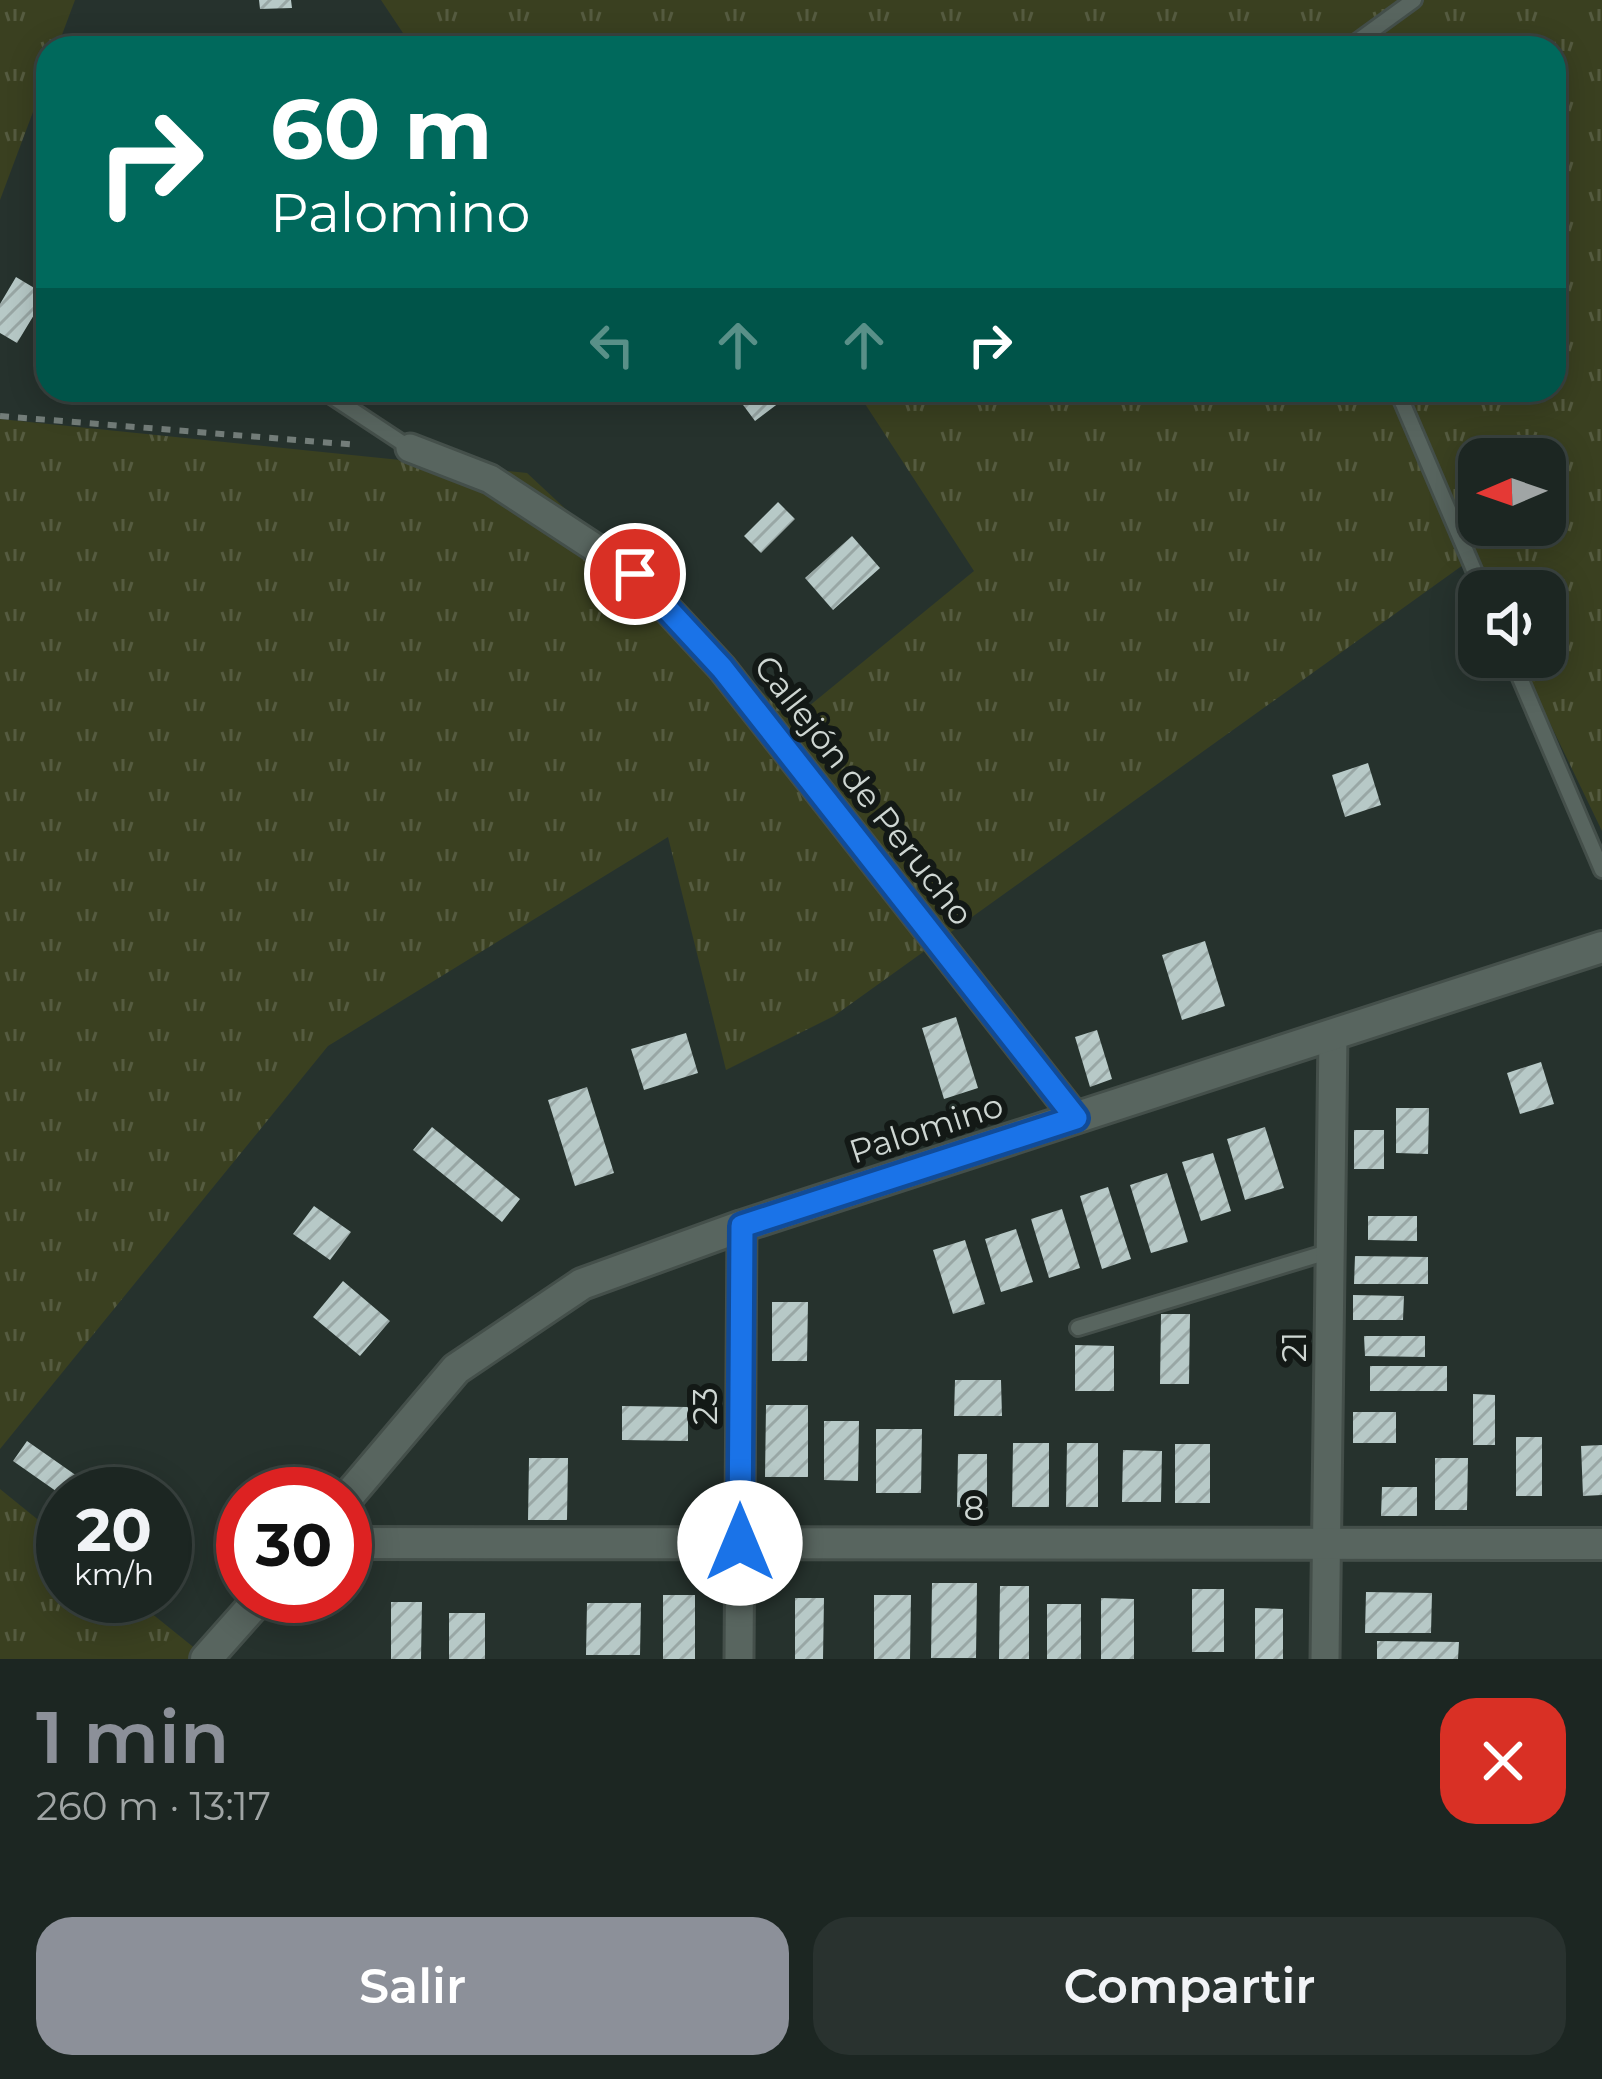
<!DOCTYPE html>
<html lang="es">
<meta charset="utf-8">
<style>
body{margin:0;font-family:Montserrat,sans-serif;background:#29322f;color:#f1f3f6;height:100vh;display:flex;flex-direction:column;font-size:45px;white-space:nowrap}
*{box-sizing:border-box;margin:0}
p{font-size:39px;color:#a0a5a5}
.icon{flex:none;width:66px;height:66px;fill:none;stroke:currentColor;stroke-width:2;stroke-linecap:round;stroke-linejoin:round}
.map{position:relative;height:1659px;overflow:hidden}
.panel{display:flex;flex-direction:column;background:#1c2622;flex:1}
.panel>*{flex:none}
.guide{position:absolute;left:36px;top:36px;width:1530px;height:366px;border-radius:36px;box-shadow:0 6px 30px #0003,0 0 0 3px #3a4340;background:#00695c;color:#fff;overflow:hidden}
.needle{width:78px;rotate:268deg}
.tools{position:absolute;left:1458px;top:438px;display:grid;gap:24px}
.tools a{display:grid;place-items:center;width:108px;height:108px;border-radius:24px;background:#1c2622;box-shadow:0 6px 30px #0003,0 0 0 3px #3a4340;font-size:60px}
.speed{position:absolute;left:36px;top:1467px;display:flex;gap:24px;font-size:60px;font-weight:700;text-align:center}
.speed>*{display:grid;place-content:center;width:156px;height:156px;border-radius:50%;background:#1c2622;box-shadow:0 6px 30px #0003,0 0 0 3px #3a4340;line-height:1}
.speed small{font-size:30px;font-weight:400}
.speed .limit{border:18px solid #d22;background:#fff;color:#111}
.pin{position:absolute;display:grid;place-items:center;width:102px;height:102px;color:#fff;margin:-51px;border:6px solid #fff;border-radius:50%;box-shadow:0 3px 12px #0007}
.me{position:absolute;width:132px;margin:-66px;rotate:0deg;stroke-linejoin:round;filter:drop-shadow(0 0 9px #0008)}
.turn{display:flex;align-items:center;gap:42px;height:252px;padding:0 36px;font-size:54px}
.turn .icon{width:156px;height:156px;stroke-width:2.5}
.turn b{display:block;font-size:84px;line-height:102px}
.lanes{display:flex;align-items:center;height:114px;padding:0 36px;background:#0003;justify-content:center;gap:60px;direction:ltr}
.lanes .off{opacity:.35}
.round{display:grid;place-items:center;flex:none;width:126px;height:126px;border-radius:36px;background:#29322f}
.overview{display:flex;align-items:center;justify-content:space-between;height:204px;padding:0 36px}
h1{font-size:72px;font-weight:600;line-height:90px;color:#8c9099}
.button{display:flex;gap:24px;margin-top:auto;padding:24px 36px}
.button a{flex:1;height:138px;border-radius:36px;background:#8c9099;color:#fff;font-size:48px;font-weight:600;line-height:138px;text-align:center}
.button a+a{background:#29322f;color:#f1f3f6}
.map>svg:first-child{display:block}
</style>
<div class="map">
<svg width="1602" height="1659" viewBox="0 0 1602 1659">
<defs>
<pattern id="grass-tufts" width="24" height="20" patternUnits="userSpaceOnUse" patternTransform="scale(3)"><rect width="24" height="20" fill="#3a4020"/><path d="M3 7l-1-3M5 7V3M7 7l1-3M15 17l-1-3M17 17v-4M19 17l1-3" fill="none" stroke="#555b40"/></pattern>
<pattern id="building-hatch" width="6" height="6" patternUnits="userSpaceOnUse" patternTransform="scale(3)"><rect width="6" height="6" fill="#b7c9c7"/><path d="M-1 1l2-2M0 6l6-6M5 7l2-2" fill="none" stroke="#99a7a5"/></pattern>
</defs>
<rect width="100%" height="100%" fill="#26322d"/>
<path fill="url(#grass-tufts)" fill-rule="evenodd" d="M0,0H75L57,48H48V72L0,200Z
M381,0H1602V831L1518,657H1545V591H1486L1470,560L834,1016L726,1070L668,837L328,1046L0,1449V419L527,473L792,720L974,571L856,390H1554V48H413ZM1479,459H1545V525H1479Z
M0,1489L63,1540V1596H130L197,1650L189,1659H0Z"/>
<path fill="url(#building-hatch)" d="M259,0H291L292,8L260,9Z
M16,277L46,295L17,343L0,333V304Z
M732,390H796L755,421Z
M778,502L795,519L761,553L744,536Z
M852,536L880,568L833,610L805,578Z
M1368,763L1381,805L1345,817L1332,775Z
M1205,941L1225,1006L1182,1020L1162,955Z
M956,1017L978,1088L944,1099L922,1028Z
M1097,1030L1112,1079L1090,1087L1075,1037Z
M686,1033L698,1073L644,1090L631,1049Z
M1541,1062L1554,1104L1520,1114L1507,1073Z
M587,1087L614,1173L575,1186L548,1100Z
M1396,1108H1429L1428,1154L1396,1153Z
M432,1127L520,1199L502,1222L413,1150Z
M1265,1127L1284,1188L1245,1200L1227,1139Z
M1354,1130H1384V1169H1354Z
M1213,1153L1231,1211L1201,1221L1182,1162Z
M1167,1173L1188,1242L1151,1253L1130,1185Z
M1108,1187L1131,1259L1102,1269L1080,1196Z
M314,1206L351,1232L330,1260L293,1234Z
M1062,1209L1080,1268L1049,1278L1031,1219Z
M1368,1216H1417V1241L1368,1240Z
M1016,1229L1033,1282L1001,1292L985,1239Z
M965,1240L985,1304L953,1314L933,1250Z
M1355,1256L1428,1257V1284H1354Z
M343,1281L390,1321L360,1356L313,1317Z
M1353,1295L1404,1296L1403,1320H1353Z
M772,1302H808L807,1361H772Z
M1161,1314H1190L1189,1384H1160Z
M1364,1336H1425V1357L1365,1356Z
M1075,1345L1114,1346V1391H1075Z
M1370,1366H1447V1391H1370Z
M955,1380H1001L1002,1416H954Z
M1473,1394L1495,1395V1445H1473Z
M766,1405H808V1477H765Z
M622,1406L688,1407V1441L622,1440Z
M1353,1412H1396V1443H1353Z
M824,1421H859L858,1481L824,1480Z
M876,1429H922L921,1493H876Z
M1516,1437H1542V1496H1516Z
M27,1441L77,1476L63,1496L13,1461Z
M1013,1443H1049V1507H1012Z
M1067,1443H1098V1507H1066Z
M1175,1444H1210V1503H1175Z
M1602,1445V1495L1583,1496L1581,1446Z
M1123,1450L1162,1451L1161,1502H1122Z
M958,1454H987V1508L957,1507Z
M529,1458H568L567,1520H528Z
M1435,1458H1468L1467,1510H1435Z
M108,1479L130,1494H97Z
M1382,1487H1417V1516H1381Z
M932,1583H977L976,1658H931Z
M1000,1586H1029V1659H999Z
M1192,1589H1224V1652H1192Z
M1366,1592L1432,1593L1431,1633H1365Z
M663,1595H695V1659H663Z
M874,1595H911L910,1659H874Z
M795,1598H824L823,1659H795Z
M1101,1598L1134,1599V1659H1101Z
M391,1602H422L421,1659H391Z
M587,1603H641L640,1655H586Z
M1047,1604H1081V1659H1047Z
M1255,1608L1283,1609V1659H1255Z
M449,1613H485V1659H449Z
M1377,1641L1459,1642L1458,1659H1377Z"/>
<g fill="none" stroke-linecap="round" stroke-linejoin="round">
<defs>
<path id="lane" d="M1348,48L1414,0
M322,390L410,448
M1397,390L1483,591
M1511,657L1602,870
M1078,1328L1331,1251"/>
<path id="street" d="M410,448L490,479L635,574L722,668L1076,1118
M739,1659L742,1226
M1325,1659L1333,1035"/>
<path id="secondary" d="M345,1500L456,1369L582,1284L742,1226L1602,947
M345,1543L1602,1544
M206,1659L262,1596"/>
</defs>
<use href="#lane" stroke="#444f4a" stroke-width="20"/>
<use href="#street" stroke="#444f4a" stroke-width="33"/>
<use href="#secondary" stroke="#444f4a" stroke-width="36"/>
<path stroke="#737d79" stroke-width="6" stroke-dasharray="9 9" stroke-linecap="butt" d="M0,416L358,445"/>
<use href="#lane" stroke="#58655f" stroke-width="14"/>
<use href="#street" stroke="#58655f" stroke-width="27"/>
<use href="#secondary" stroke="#58655f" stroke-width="30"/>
</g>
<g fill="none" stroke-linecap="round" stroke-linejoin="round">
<defs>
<path id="route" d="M635,574L722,668L1076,1118L742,1226L740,1543"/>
</defs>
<use href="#route" stroke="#114b97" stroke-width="30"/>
<use href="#route" stroke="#1a73e8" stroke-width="21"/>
</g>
<g text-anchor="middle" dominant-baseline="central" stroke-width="12" stroke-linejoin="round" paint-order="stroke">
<g font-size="33" fill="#ced6d2" stroke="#131916">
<text transform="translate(864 790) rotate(52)">Callejón de Perucho</text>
<text transform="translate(926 1128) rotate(-18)">Palomino</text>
<text transform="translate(1294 1347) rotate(-90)">21</text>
<text transform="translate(705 1406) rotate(-90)">23</text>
<text x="974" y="1508">8</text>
</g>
</g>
</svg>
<div class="tools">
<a><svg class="needle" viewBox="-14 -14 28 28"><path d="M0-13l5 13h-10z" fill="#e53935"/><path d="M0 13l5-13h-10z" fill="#a0a5a5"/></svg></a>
<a><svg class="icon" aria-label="sound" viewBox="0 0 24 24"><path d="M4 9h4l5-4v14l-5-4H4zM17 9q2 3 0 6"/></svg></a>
</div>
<div class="speed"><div>20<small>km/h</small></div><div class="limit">30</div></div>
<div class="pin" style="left:635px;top:574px;background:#d93025"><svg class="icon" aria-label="arrive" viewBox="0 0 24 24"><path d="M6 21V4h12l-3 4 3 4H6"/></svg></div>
<svg class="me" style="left:740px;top:1543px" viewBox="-20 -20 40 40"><circle r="19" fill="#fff"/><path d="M0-13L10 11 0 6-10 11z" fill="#1a73e8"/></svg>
<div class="guide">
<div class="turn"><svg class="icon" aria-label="right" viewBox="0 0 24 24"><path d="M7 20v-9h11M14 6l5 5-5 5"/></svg><div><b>60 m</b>Palomino</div></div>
<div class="lanes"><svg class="icon off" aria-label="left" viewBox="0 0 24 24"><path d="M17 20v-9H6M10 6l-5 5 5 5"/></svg><svg class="icon off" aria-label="ahead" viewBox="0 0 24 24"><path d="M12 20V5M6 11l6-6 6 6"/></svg><svg class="icon off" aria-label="ahead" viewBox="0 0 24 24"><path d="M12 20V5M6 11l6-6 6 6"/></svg><svg class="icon" aria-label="right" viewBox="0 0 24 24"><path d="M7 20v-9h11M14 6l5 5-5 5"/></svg></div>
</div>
</div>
<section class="panel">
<div class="overview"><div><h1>1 min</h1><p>260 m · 13:17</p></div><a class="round" style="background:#d93025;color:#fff"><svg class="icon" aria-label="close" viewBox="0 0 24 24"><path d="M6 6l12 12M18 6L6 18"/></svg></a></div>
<div class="button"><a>Salir</a><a>Compartir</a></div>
</section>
